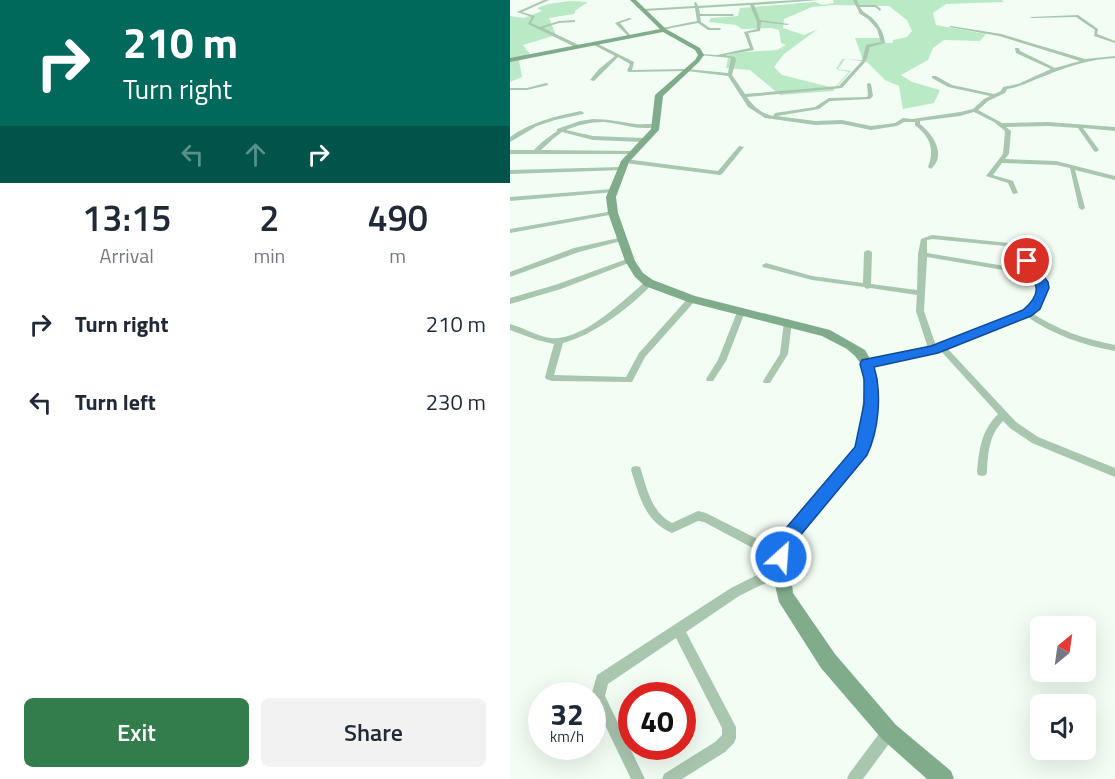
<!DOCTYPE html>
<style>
body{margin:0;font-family:"Titillium Web",sans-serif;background:#f2f2f3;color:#1f2937;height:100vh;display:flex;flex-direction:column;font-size:22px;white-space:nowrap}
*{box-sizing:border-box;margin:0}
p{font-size:20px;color:#747a83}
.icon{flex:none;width:33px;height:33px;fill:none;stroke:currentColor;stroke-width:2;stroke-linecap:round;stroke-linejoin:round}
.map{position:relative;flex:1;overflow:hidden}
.details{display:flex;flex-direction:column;background:#fff;width:510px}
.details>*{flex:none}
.top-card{background:#00695c;color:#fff;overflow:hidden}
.needle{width:39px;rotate:29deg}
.buttons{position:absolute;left:520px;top:616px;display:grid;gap:12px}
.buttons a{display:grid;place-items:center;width:66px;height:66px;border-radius:9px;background:#fff;box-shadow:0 6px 24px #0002;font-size:30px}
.speed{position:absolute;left:18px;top:682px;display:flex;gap:12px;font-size:30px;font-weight:700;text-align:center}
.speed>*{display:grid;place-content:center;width:78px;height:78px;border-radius:50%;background:#fff;box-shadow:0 6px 24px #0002;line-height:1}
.speed small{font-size:15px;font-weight:400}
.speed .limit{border:9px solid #d22;background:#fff;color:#111}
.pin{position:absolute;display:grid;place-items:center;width:51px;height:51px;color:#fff;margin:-26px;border:3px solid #fff;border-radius:50%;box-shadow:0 2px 6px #0007}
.me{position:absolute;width:66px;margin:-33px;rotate:26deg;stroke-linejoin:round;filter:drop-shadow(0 0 4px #0008)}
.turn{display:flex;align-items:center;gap:21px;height:126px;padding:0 24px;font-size:27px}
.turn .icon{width:78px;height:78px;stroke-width:2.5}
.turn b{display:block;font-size:42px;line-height:51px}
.lanes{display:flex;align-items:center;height:57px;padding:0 24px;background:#0003;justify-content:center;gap:30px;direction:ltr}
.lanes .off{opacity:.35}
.eta{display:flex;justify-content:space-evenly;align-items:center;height:102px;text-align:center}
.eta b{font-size:36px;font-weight:600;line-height:42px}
.cta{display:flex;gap:12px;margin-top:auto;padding:12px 24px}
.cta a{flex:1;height:69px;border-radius:9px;background:#327d4b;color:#fff;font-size:24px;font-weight:600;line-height:69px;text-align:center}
.cta a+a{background:#f2f2f3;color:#1f2937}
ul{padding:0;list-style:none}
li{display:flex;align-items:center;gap:18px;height:78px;padding:0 24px}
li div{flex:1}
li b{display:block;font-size:22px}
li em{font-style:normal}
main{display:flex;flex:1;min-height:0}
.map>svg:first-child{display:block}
</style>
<main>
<section class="details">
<div class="top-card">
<div class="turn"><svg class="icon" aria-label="right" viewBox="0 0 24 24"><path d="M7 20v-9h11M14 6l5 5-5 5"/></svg><div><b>210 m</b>Turn right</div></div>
<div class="lanes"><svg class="icon off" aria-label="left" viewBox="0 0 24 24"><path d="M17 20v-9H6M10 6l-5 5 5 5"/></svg><svg class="icon off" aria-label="ahead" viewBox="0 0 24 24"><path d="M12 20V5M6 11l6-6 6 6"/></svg><svg class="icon" aria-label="right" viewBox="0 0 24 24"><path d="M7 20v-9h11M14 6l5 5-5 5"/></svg></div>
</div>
<div class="eta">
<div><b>13:15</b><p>Arrival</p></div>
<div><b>2</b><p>min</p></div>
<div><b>490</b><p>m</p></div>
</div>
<ul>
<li><svg class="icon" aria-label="right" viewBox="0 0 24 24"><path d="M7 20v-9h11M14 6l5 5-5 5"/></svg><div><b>Turn right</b></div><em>210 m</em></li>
<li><svg class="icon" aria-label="left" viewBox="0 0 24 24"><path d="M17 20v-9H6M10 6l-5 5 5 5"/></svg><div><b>Turn left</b></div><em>230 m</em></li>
</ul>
<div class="cta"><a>Exit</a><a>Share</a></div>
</section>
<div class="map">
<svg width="605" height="779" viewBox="0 0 605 779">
<rect width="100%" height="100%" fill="#f2fef4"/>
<path fill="#bae9c5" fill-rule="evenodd" d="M323,0H492L494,2L436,4L423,13L426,25L476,34L470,41L434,40L423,48L418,60L391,75L402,82L430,90L424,103L393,109L389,86L375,80L357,62L335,59L328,69L341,71L323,91L270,95L240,70L216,68L219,53L267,50L276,45L271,43L269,30L261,28L232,29L226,25L199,22L201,18L228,16L230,8L305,2L313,5L324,3ZM325,5L379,6L397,20L402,31L397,37L383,40V43H376L370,38H345L353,60L332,59L326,69L339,72L324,88L272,75L264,67L274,54L308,29L294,35L273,28L274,19L302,7Z
M60,1L78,2L66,10L64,14L39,18L46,35L13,45L20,54L9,61L12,77L0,82V16L14,18L32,11L27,8L38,4Z"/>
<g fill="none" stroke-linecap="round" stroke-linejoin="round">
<path fill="#a9c6af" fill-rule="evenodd" d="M34,0H39L12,12L25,16L21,23L30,27L49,21L65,20V22L49,23L33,28L71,46V48H67L18,24L22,17L7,12Z
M287,0H308L244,5L250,20L279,24L277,25L251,22L250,31L238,33L244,50L215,55L225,57L226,60L222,75L235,94L329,86L352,61L356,45L371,42L367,29L358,19L350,14L343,0H347L349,5H366L371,9L370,11L365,7H350C353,13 356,13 361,17C369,24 374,33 375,43L360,47L356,61L332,88L237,97C243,106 252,114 263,116L265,113L305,107L319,98L357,97L358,95L357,84L359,83L361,84L363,96L360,99L320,101L309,109L267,116L305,121L332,120L361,126L385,123L393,118L402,119L450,112L463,109L474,99L480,96L438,87L422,78V76H426L442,85L484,94L491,91L493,87L508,84L541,69L506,53L505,48H509L510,51L545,68L570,61L489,36L439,27L441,26L491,34L575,59L605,56V58C581,59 559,66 537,75C523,80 511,87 497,89L495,93L478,101L468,110L492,123L538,122L605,127V131L573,128L589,150L586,152L584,151L568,128L538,126L496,127L501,131L499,154L495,159L546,161L605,176V180L565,170L575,208L572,210L569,208L560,168L546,165L492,163L483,175L503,181L508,193L503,194L498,183L476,176L493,154L495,131L484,122L464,112L450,116L410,121V124C423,134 437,155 421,169L418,167C425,149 420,137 405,125V122H394L387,126L361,130L332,124L305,125L255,118L238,107L218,76L177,71L119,72L117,71L120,64L108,57L84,81L80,80L89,69L105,56L84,45L86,43L124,62L122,70L177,69L218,73L221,58L189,55L191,54L207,55L240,48L234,32L247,29V22L240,5L189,8L190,14H224L223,16H190L191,22L200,28H211L210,30H198L188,23L151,30L152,28L187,21L185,8L134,11L133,9L185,6L184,3L186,2L188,6Z
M568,15L588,29L587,34L605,41V43L584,36L585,30L566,17L522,18L520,17Z
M119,18L122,19L110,23L121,36L120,38L105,23Z
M36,83L38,84V85L17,90H0V88H17Z
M71,111L74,113L73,114L45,120L27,126L0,142V137C21,122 46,116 71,111Z
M83,119C98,119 111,122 126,124C134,125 143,123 150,125C132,133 112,123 93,122C80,122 68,125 56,130L83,136L134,138L137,140L134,142L83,140L52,132L44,138L31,150L124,151V153L122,154H0V150H24L32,142L47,131V129L70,121Z
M229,146L234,147L212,174L210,175L115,163L112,161L115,159L208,171Z
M111,167L114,169L113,170L0,174V170Z
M103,189L105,190V192L0,201V197Z
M103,211L105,212V214L0,233V229Z
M422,235L499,243L511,248L536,282L534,295L522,313C548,330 574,339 605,345V351C572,345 544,335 516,316L437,348L506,422L528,437L605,468V477L522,443L500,428L493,421C479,435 478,453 477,472L476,475L472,476L468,475L467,472C469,450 471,431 488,414L430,350L357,367L353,364L357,361L418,348L406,311L407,295L360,288L357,289L354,287L302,280L253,267L252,265L256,263L302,276L353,283L354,252L358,250L362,252L361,284L407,290L408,254L411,239ZM422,239L495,246L505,252L519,270L417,253V240ZM417,257L523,275L528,282C529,295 523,303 514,311L426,346L414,311Z
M113,237L115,238V240L69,252L0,277V272L64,248Z
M117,259H123L124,261L51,289L0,304V298L45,285Z
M136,281H139L143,283C121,307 84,335 53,343L44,375L116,377L129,353L179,297H185L186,299L185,301L135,357L122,382L42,381L36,379L35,377L44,344L27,340L0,330V324C14,328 27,336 40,338C72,342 114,300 136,281Z
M231,309L235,312L216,361L203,381H197L196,379L208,360L227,312Z
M278,319L282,322L278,354L260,383H254L253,381L270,354L274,322Z
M126,466L130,467L131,470C137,489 142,513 162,523L188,511L196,513L275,553L277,557L275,561L271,562L267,561L194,522L188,521L162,533C135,522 129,495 121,470L122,467Z
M271,567L275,569L277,573L275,577L251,585L229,596L176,632L226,727V738L224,743L215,752L172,779H152L154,774L205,742L212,735V728L166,638L98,684L95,696L135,779H121L81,696L87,675L221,588L245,576Z
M379,725L384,727L386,732L384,737L353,779H337L339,774L374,727Z"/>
<path fill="#80ac8b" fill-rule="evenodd" d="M120,0H126L156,29L190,48L194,55L189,62L153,96L149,130L119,162L106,197L108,213L125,261L133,273L143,280L185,296L320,330L355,350L363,364L368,379V391L363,440L349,465L284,543L279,557L283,593L325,654L386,725L441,771L444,779H417L372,739L311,668L269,602L262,573L263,557L271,534L339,457L349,439L354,391V379L351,364L345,356L337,349L312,336L178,302L135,286L125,277L115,261L98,213L96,197L111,161L141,129L145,95L185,60L188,55L185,50L153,32L0,62V58L150,29Z"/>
</g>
<path fill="#1a73e8" stroke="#114b97" stroke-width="1.5" d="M517,258L521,259L538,282L539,288L530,309L521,316L428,353L364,367C372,393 369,430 357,455L284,543L277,563L271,565L265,563L263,557L271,534L345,447L354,404V379L350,364L352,360L421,346L513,310C536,291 525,281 511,261Z"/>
</svg>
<div class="buttons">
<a><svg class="needle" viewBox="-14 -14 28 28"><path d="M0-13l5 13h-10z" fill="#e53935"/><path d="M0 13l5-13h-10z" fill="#747a83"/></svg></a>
<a><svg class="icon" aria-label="sound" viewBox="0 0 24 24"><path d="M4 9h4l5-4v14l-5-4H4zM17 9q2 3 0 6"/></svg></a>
</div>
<div class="speed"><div>32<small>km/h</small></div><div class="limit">40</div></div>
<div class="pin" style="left:517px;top:261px;background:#d93025"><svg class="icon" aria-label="arrive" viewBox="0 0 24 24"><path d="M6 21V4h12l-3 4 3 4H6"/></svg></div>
<svg class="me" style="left:271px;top:557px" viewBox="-20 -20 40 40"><circle r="17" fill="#1a73e8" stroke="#fff" stroke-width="3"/><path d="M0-11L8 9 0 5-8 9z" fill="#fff"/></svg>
</div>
</main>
